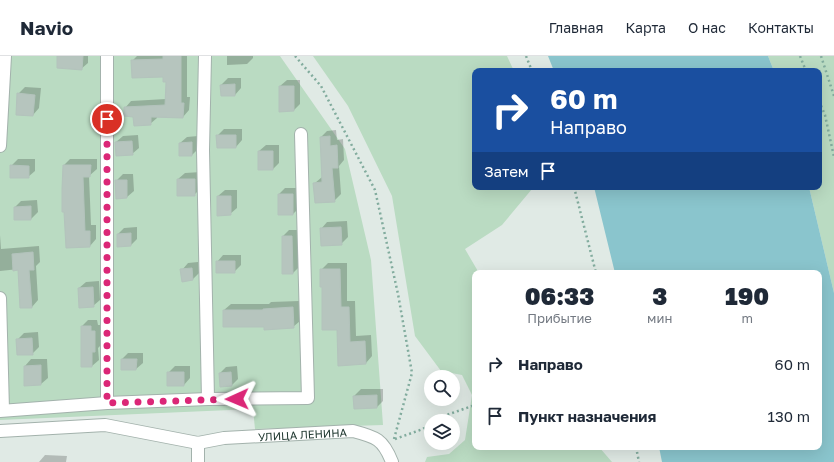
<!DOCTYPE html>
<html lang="ru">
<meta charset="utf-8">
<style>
body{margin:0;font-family:"Golos Text",sans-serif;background:#f6f6f7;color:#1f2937;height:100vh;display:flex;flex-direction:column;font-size:15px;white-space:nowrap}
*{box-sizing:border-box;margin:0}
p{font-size:13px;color:#747a83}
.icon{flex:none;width:22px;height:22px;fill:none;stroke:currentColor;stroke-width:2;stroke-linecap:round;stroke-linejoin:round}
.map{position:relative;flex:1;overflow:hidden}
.panel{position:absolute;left:472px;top:214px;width:350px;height:180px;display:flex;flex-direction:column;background:#fff;border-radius:8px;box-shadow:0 4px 16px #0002}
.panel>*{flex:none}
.hud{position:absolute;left:472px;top:12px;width:350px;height:122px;border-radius:8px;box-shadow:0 4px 16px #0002;background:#1a4fa0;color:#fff;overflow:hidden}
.controls{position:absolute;left:424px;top:314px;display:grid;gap:8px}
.controls a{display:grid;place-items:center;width:36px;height:36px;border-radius:50%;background:#fff;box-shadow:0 4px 16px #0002;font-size:20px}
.pin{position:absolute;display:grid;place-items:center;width:34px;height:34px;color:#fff;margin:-17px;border:2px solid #fff;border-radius:50%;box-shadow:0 1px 4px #0007}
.me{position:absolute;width:44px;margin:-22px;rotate:269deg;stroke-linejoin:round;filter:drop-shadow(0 0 3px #0008)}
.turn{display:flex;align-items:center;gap:14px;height:84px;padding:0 12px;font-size:18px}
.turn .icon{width:52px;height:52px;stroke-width:2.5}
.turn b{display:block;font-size:28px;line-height:34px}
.then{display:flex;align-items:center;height:38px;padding:0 12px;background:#0003;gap:8px;font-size:15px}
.eta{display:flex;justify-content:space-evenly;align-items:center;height:68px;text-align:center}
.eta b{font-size:24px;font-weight:800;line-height:28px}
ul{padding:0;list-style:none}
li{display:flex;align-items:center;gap:12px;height:52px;padding:0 12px}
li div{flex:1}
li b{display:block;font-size:15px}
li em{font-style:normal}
header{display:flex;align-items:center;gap:24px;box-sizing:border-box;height:56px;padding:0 20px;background:#fff;border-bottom:1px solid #e0e1e3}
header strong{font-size:19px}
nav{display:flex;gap:22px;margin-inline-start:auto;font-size:14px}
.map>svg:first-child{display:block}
</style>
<header>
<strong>Navio</strong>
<nav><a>Главная</a><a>Карта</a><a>О нас</a><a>Контакты</a></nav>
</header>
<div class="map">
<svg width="834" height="406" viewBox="0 0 834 406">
<rect width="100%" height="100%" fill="#e0eae5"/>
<path fill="#badbc2" d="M0,0H280L345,93L371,204L383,369L255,373L253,353L0,364Z
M313,0H507L514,15H475V131H532V133L502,169L465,193L479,217H475V391H599L612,406H425L427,401L449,398L465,384L472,339L462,319L441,315L415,280L392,140L348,50Z
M768,0H834V237L809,131H819V15H774Z"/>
<path fill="#8ac5cd" d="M548,0H768L774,15H554Z
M594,131H809L834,237V406H662L659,391H819V217H615Z"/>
<path fill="#0003" d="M58,0H88V7L81,13Z
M137,0H187V41H190L189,54L183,61L157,60V62L150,68L134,60L125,52L131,45L166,43L167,25L164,20L132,5Z
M227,0H253V2L247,8L227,9Z
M228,22H241V32L235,39L221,29Z
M287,24H300V48L294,54L280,30Z
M25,31L41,32L39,52L33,59L18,38Z
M224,73H242V84L236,91L218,79Z
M336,74L337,84L343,83L344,104L339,110L341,138L334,145L315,127L322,121L321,81L327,75Z
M138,79L139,92L132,98L116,86L123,80Z
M198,80V93L192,99L180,87L187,81Z
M266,89H279V107L273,113L259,95Z
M18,103H35V115L28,121L11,110Z
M70,103H97V113L89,120L91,169H96V183L90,190L67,191L64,109Z
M201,116V132L194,139L178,123L185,117Z
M123,118H133L134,135L127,141L116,125Z
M285,132H299V152L293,158L279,138Z
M225,134H237V152L230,158L218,140Z
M37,144L38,156L31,163L15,151L21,145Z
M347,165L348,181L341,188L321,173L327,166Z
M137,171V183L131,189L118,178L124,172Z
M289,174H298L299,211L293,217L283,180Z
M0,179L1,193L39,190L40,206L36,210L38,244L32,251L19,213L0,215Z
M223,199H241V209L234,216L217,206Z
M198,206L199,217L193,223L182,214L188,207Z
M328,207H347V245H355L356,280L371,279L372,300L366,307L338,273L323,230L321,214Z
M99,225L100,244L93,250L79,232L86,226Z
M299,245L300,265L293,271L265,270L224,254L231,248H269L271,246Z
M88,264H97L98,269H101V289L98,292L99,304L92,310H82V270Z
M38,276L39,291L32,298L18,283L24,277Z
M128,297H143V307L136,313L122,303Z
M31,303H47L48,322L41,328L25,329V310Z
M175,310H190V322L184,329L168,317Z
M237,310L238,323L232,329L220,317L226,311Z
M361,333H383V345L377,351L354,340Z
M45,399L67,400L66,406H39Z"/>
<path fill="#b6c5be" stroke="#b3c3bc" d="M57,0H83L82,14L57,12Z
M163,0H181V47H184L183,62L151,61V69L134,70L133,61L124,60V51L165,49L166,26H163V21L132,22L131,4L163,3Z
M235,28V40H221L220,29Z
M279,30H294V55L279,56Z
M17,37L35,39L33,60L16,59Z
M216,79H236V92H217Z
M330,80V90L337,89L338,112H332L335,146L315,147L313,127L322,126L320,81Z
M132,85L133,99L116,100L115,86Z
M192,86V100H179V87Z
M258,95H273V114H258Z
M10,109L29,110V122H10Z
M63,109H91L90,121H83L85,175H90V191L66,192L64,156H62V133Z
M177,123H195V140H177Z
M115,124H127V142L116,143Z
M278,138H293V159H278Z
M217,140H231V159L217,160Z
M31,150V164H14V151Z
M341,171L342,189L321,190L320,172Z
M131,177V190L117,191V178Z
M282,180H292L293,218H282Z
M33,196L34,214H29L32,252H20L18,214L13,215L12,198Z
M216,205H235V217H216Z
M192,212L193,224L182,226L180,213Z
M320,213H340L341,251H349L350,286L365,285L366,308L338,310L337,274H322V231H320Z
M93,231L94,251L79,252L78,232Z
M293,251L294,272L264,274V271H223V254H263V253Z
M81,270H91V275H95V296H92V311H81Z
M32,282L33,299H17L16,283Z
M121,303H137L136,314H121Z
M41,309V329L24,330V310Z
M167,316H184V330H167Z
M231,316L232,330L220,331L219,317Z
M377,339V352L354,353L353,340Z"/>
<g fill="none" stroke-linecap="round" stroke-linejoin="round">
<defs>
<g id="minor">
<path d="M107,0V347"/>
<path d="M205,0L203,94L208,343"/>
<path d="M0,90L5,0"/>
<path d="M0,242L3,354"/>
<path d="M0,355L107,347L208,343L308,342L301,78"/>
<path id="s1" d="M0,375L105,369L198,387L224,382L353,375C376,381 383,383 392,406"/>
<path d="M198,387V406"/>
</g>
</defs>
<use href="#minor" stroke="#a3b2ac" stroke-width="14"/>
<path stroke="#82ac9e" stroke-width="2.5" stroke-dasharray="2 3" stroke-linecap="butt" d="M295,0L321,30L375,134L398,238L412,317L394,383
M526,0L532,15
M800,0L806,15
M821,0L834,40
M819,45L825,59L834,101
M574,131L596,217
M434,365L438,362L475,349
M395,383L423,373L431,367
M636,391L639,406"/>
<use href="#minor" stroke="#fff" stroke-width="12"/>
</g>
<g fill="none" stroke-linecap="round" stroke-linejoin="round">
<path stroke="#db2777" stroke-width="7" stroke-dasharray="0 12.6" d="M107,63V347L237,343"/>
</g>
<g text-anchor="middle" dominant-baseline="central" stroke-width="3" stroke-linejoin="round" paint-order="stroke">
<g font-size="11" fill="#223a32" stroke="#f0f7f3">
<text stroke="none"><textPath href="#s1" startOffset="305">УЛИЦА ЛЕНИНА</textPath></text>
</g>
</g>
</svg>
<div class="controls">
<a><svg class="icon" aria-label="search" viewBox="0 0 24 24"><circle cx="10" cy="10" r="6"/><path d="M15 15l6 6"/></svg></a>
<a><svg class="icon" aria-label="layers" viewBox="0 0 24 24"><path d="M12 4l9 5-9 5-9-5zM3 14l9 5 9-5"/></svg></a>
</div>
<div class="pin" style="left:107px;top:63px;background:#d93025"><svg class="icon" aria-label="arrive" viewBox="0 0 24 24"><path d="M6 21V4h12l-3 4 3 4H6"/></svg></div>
<svg class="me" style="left:237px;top:343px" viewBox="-20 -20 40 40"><path d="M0-17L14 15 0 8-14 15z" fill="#db2777" stroke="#fff" stroke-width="4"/></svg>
<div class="hud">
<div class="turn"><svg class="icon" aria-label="right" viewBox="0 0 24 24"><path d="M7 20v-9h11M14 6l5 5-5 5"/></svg><div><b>60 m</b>Направо</div></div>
<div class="then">Затем<svg class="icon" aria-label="arrive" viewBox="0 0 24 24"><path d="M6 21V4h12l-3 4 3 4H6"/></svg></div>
</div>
<section class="panel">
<div class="eta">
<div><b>06:33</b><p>Прибытие</p></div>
<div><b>3</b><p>мин</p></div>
<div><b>190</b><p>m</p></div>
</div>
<ul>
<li><svg class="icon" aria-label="right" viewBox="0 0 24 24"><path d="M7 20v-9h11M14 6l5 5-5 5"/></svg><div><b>Направо</b></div><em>60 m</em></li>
<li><svg class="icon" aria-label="arrive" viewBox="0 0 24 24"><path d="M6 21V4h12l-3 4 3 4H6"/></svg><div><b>Пункт назначения</b></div><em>130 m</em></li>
</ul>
</section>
</div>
